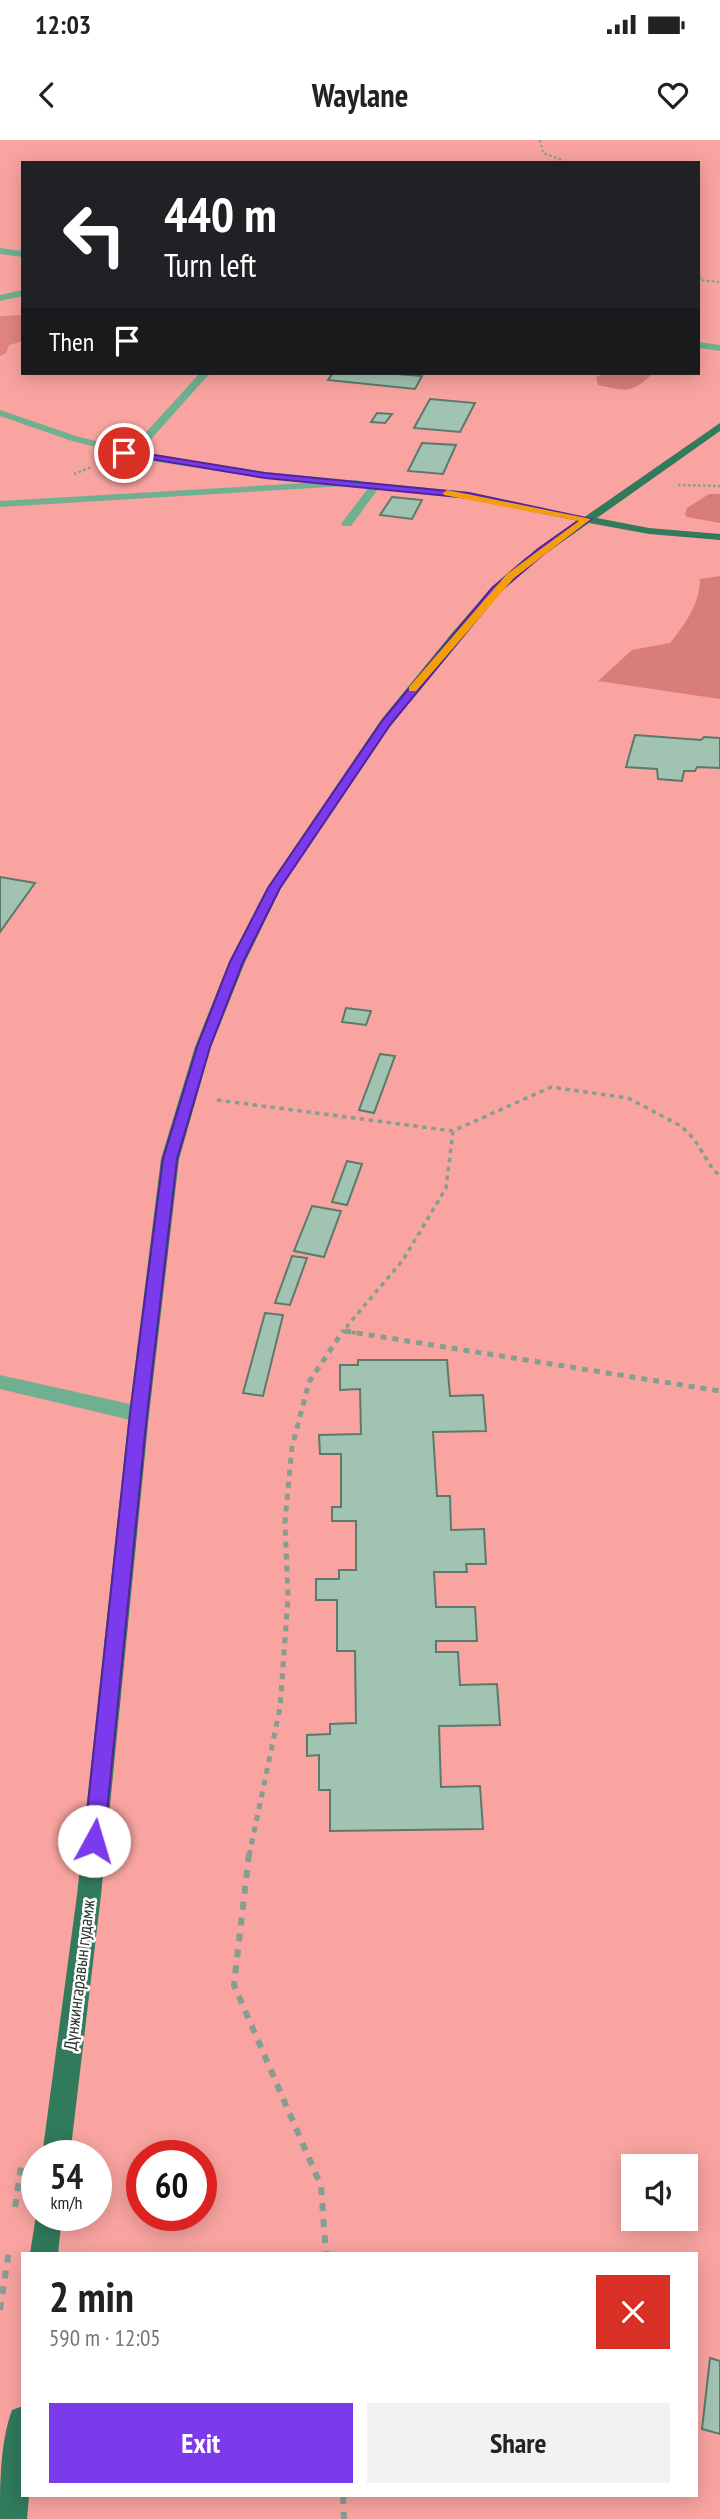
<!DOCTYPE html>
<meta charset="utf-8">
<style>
body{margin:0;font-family:"PT Sans Narrow",sans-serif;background:#f2f2f2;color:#222;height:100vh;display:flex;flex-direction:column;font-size:26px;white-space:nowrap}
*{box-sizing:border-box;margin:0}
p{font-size:23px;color:#767676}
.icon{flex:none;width:38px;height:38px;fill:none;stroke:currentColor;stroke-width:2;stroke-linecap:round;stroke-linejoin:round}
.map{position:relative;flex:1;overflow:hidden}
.panel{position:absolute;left:21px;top:2112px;width:677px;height:245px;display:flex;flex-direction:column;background:#fff;border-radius:0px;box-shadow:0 4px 18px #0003}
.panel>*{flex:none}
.banner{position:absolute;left:21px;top:21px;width:679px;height:214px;border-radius:0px;box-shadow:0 4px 18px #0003;background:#202124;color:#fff;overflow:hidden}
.tools{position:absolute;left:621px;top:2014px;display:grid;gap:14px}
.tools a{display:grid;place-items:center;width:77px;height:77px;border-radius:0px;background:#fff;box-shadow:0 4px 18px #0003;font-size:35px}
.speed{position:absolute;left:21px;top:2000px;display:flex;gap:14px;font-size:35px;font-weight:700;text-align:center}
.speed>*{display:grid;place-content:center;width:91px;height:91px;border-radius:50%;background:#fff;box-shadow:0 4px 18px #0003;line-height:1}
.speed small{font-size:18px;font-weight:400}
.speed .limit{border:10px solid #d22;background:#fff;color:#111}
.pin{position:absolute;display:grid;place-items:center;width:60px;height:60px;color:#fff;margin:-30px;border:4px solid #fff;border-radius:50%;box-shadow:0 2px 7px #0007}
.me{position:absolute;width:77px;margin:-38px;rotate:6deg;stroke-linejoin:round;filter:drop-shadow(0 0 5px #0008)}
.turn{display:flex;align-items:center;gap:24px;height:147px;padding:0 28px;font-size:32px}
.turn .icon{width:91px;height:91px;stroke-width:2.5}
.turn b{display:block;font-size:49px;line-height:60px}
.then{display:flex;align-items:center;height:66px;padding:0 28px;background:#0003;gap:14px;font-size:26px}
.round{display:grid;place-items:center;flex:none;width:74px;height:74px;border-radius:0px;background:#f2f2f2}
.headline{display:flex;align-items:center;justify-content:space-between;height:119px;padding:0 28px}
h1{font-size:42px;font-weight:700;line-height:52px}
.cta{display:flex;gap:14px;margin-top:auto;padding:14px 28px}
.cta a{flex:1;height:80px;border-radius:0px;background:#7c3aed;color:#fff;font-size:28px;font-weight:700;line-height:80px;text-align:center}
.cta a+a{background:#f2f2f2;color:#222}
.status{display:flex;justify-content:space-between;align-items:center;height:49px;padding:0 35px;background:#fff;direction:ltr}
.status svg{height:19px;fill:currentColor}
header{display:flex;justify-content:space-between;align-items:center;height:91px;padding:0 28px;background:#fff;font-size:32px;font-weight:700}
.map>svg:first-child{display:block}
</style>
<div class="status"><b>12:03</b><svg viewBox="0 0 49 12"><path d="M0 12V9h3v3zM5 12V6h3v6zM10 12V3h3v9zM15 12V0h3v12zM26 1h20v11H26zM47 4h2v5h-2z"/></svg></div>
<header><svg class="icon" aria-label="back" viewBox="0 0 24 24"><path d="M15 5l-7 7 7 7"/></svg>Waylane<svg class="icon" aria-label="heart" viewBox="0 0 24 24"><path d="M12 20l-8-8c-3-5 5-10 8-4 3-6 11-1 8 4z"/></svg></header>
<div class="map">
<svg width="720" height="2379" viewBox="0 0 720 2379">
<rect width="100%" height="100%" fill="#c8ead8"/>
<path fill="#f9a4a0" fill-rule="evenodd" d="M0,0H720V2379H0ZM23,23H698V233H23ZM37,2016H96V2076H37ZM142,2016H201V2076H142ZM634,2026H686V2079H634ZM23,2114H696V2356H23Z"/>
<path fill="#d97d7a" d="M608,233H649L651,235C631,254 625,251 598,245L596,237Z
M709,354H720V383L687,377L685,374L687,368Z
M720,436V559L598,541L632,510L670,503C685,484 700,464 700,439Z"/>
<path fill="#e18481" d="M23,175V201L9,205L6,213L0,216V176Z"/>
<path fill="#a1c3b1" stroke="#5b7a6a" stroke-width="2" d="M333,233H385L422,236L415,249L328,240Z
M430,259L475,263L460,292L414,288Z
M377,273L392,274L385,283L371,282Z
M422,303L456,305L443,334L408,331Z
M392,357L422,360L412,379L380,375Z
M635,595L701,600L704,597L720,598V628L697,627L695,631H684L682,641L658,639L657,629L626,627Z
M0,737L35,743L0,792Z
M346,868L371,871L366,885L342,882Z
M380,914L395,916L374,973L359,970Z
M347,1021L362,1024L347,1065L332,1062Z
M312,1066L341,1071L324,1117L294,1111Z
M292,1116L307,1118L290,1165L275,1163Z
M265,1173L283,1175L263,1256L243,1253Z
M358,1220H447L450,1256L483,1255L486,1291L433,1292L437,1356H450L451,1390L484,1389L486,1424H466L467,1432H434L436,1467H475L477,1501H436V1512H458L460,1545L497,1544L500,1585L439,1586L441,1647L480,1646L483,1689L330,1691V1650H319V1615L307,1616V1595L330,1594V1584L356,1583L355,1511H337V1460H316V1439H339V1430H356V1381H332V1367H341V1314H320L319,1295L361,1294L360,1249L340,1250V1225H358Z
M710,2218L720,2221V2294L702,2289Z"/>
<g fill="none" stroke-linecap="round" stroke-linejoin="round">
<path stroke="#849e90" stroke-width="2" stroke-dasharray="2.5 2.5" stroke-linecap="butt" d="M540,0L543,13L560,19L562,23
M698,134L701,135L700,140L720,142"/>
<path stroke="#849e90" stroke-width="2.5" stroke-dasharray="2.5 2.5" stroke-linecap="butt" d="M74,334L91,327
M678,345L720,346"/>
<path stroke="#849e90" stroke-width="3.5" stroke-dasharray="4.5 4.5" stroke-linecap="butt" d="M217,960L453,991L551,947L628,958L681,986L694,999L714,1031L720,1035
M356,1193L343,1191L403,1120L446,1048L453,991"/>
<path stroke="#849e90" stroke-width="5" stroke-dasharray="6 6" stroke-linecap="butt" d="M345,1191L720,1251
M249,1716L280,1568L288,1458L285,1382L292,1307L309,1242L343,1191"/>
<path stroke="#849e90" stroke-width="6" stroke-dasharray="8 8" stroke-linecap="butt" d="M249,1714L234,1845L321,2046L326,2114
M15,2067L22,2020
M0,2170L9,2110
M343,2356L344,2379"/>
<path fill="#71af91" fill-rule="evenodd" d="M0,108L23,111V117L0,114Z
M23,150V156L0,161V155Z
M698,202L720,205V211L698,208Z
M200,233H210L136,316H128V312Z
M358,340L363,343L362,345L0,367V361Z
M372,343L381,345L351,386H343L341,384Z
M0,1235L139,1266L146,1269L149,1274L146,1279L139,1282L0,1249Z"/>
<path fill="#71af91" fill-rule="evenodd" d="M0,270L79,297L158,316L265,332L469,352L592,379L586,382L469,358L265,338L158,322L72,301L0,276Z"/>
<path fill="#317a5b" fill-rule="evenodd" d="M720,283V291L597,378L649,388L720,394V400L649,394L589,383L532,423L500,453L391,585L281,748L245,822L211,907L179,1019L149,1274L101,1755L70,2016H42L77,1755L129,1274L161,1019L195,907L229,822L267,748L381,580L452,493L492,447L524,419Z
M37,2069V2076H62L58,2114H30Z
M23,2266V2356H29L27,2379H0C0,2344 0,2303 12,2270Z"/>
</g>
<path fill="#7c3aed" stroke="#51269a" stroke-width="2" d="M124,310L265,333L469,353L591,379L545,413L499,452L390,585L280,748L243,822L210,907L177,1019L147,1274L104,1701L101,1708L94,1710L87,1708L84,1701L130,1274L163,1019L197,907L230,822L268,748L382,581L492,448L538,409L579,380L469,358L265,338L121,314Z"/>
<path fill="#f59e0b" d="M447,350L591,379L514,438L416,551H409V547L507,434L579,381L444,355L443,353Z"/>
<g text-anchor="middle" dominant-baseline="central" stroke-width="5" stroke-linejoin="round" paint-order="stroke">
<g font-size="18" fill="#26342d" stroke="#fff">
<text transform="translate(79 1835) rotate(-83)">Дүнжингаравын гудамж</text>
</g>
</g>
</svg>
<div class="tools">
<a><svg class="icon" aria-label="sound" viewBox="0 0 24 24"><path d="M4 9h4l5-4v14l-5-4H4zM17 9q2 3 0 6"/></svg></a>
</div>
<div class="speed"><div>54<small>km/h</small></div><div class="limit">60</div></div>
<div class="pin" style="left:124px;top:313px;background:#d93025"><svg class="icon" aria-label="arrive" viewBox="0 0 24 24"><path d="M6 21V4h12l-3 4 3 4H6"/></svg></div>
<svg class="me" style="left:94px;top:1701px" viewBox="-20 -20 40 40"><circle r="19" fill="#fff"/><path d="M0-13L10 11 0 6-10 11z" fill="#7c3aed"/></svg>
<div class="banner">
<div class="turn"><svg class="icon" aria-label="left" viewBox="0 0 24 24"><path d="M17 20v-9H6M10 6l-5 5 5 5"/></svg><div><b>440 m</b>Turn left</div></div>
<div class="then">Then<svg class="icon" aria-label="arrive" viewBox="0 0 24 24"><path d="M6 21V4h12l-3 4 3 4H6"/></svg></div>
</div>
<section class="panel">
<div class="headline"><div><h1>2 min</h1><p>590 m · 12:05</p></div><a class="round" style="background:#d93025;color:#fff"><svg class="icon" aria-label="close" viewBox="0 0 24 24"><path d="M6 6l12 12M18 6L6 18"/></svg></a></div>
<div class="cta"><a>Exit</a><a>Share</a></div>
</section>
</div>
